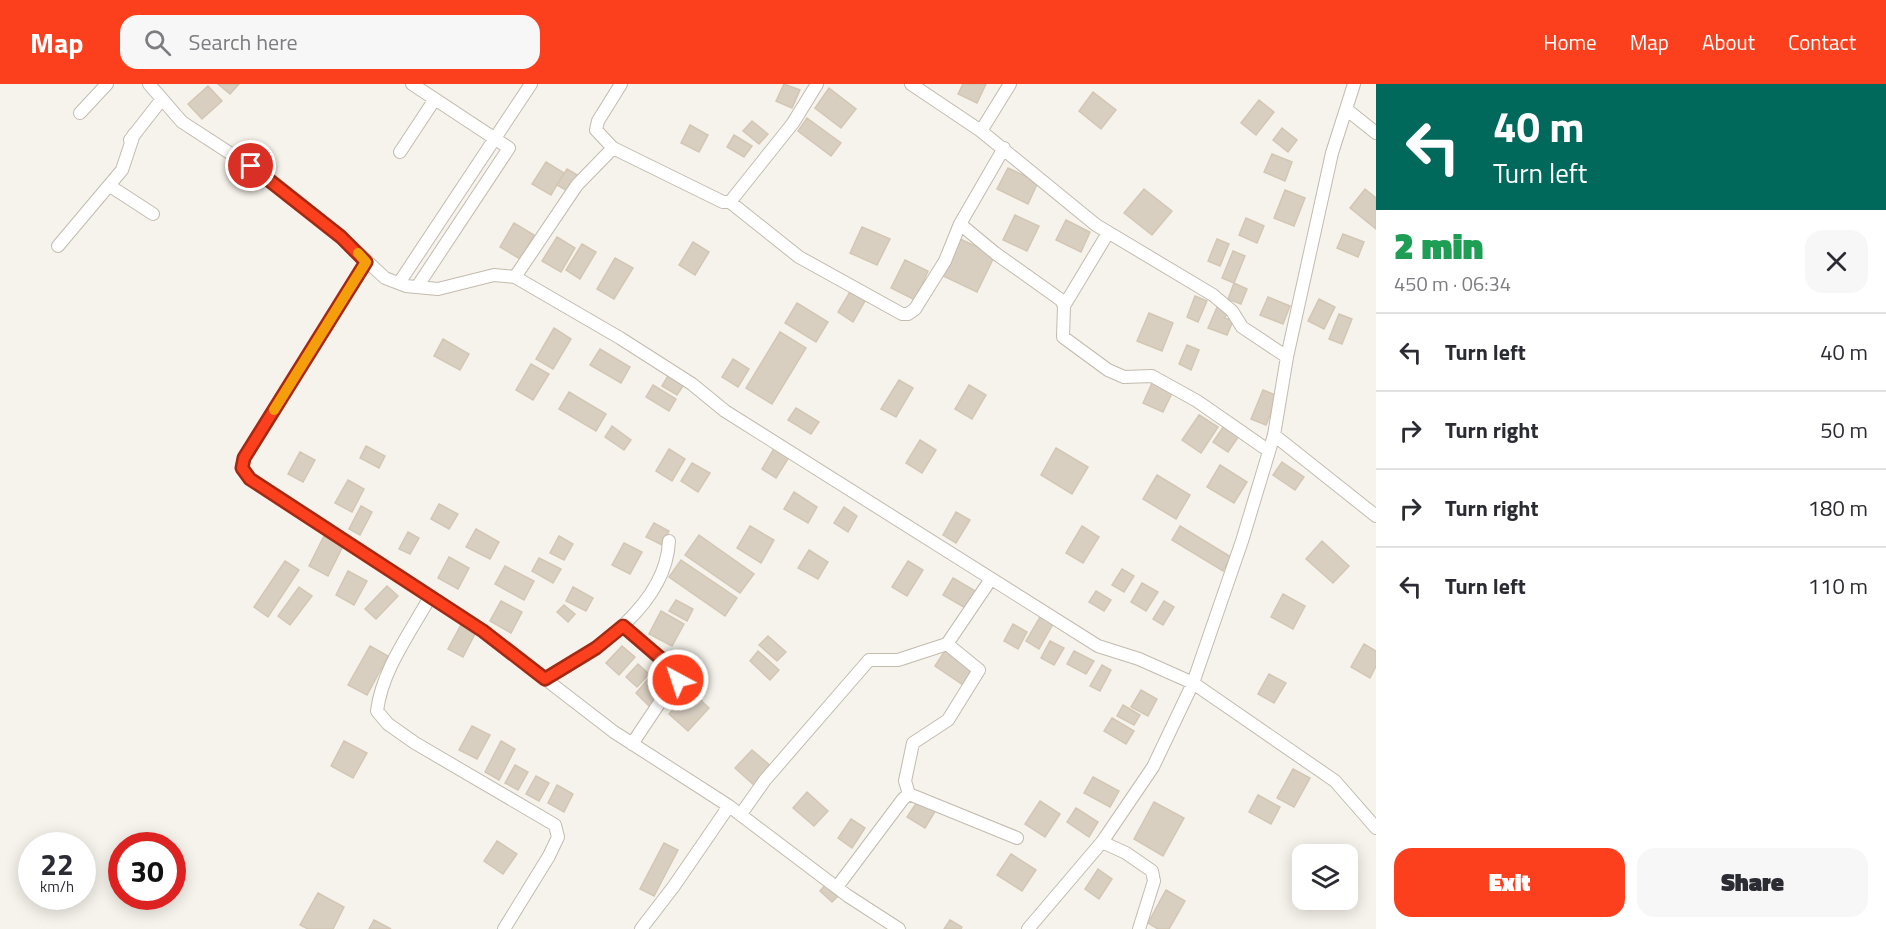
<!DOCTYPE html>
<meta charset="utf-8">
<style>
body{margin:0;font-family:"Titillium Web",sans-serif;background:#f7f7f7;color:#2b2b33;height:100vh;display:flex;flex-direction:column;font-size:22px;white-space:nowrap}
*{box-sizing:border-box;margin:0}
p{font-size:20px;color:#7c7c81}
.icon{flex:none;width:33px;height:33px;fill:none;stroke:currentColor;stroke-width:2;stroke-linecap:round;stroke-linejoin:round}
.map{position:relative;flex:1;overflow:hidden}
.side{display:flex;flex-direction:column;background:#fff;width:510px}
.side>*{flex:none}
.top-card{background:#00695c;color:#fff;overflow:hidden}
.tools{position:absolute;left:1292px;top:760px;display:grid;gap:12px}
.tools a{display:grid;place-items:center;width:66px;height:66px;border-radius:12px;background:#fff;box-shadow:0 3px 15px #0003;font-size:30px}
.speed{position:absolute;left:18px;top:748px;display:flex;gap:12px;font-size:30px;font-weight:700;text-align:center}
.speed>*{display:grid;place-content:center;width:78px;height:78px;border-radius:50%;background:#fff;box-shadow:0 3px 15px #0003;line-height:1}
.speed small{font-size:15px;font-weight:400}
.speed .limit{border:9px solid #d22;background:#fff;color:#111}
.pin{position:absolute;display:grid;place-items:center;width:51px;height:51px;color:#fff;margin:-26px;border:3px solid #fff;border-radius:50%;box-shadow:0 2px 6px #0007}
.me{position:absolute;width:66px;margin:-33px;rotate:320deg;stroke-linejoin:round;filter:drop-shadow(0 0 4px #0008)}
.turn{display:flex;align-items:center;gap:21px;height:126px;padding:0 18px;font-size:27px}
.turn .icon{width:78px;height:78px;stroke-width:2.5}
.turn b{display:block;font-size:42px;line-height:51px}
.round{display:grid;place-items:center;flex:none;width:63px;height:63px;border-radius:18px;background:#f7f7f7}
.head{display:flex;align-items:center;justify-content:space-between;height:102px;padding:0 18px}
h1{font-size:36px;font-weight:800;line-height:45px;color:#1e9e55}
.cta{display:flex;gap:12px;margin-top:auto;padding:12px 18px}
.cta a{flex:1;height:69px;border-radius:18px;background:#fc3f1d;color:#fff;font-size:24px;font-weight:800;line-height:69px;text-align:center}
.cta a+a{background:#f7f7f7;color:#2b2b33}
ul{padding:0;list-style:none}
li{display:flex;align-items:center;gap:18px;height:78px;padding:0 18px;border-top:2px solid #e1e1e2}
li div{flex:1}
li b{display:block;font-size:22px}
li em{font-style:normal}
header{display:flex;align-items:center;gap:36px;box-sizing:border-box;height:84px;padding:0 30px;background:#fc3f1d;color:#fff}
header strong{font-size:28px}
nav{display:flex;gap:33px;margin-inline-start:auto;font-size:21px}
.search{width:420px;height:54px;background:#f7f7f7;display:flex;align-items:center;gap:15px;box-sizing:border-box;padding:0 21px;border-radius:18px;color:#7c7c81;font-size:22px}
main{display:flex;flex:1;min-height:0}
.map>svg:first-child{display:block}
</style>
<header>
<strong>Map</strong>
<div class="search"><svg class="icon" aria-label="search" viewBox="0 0 24 24"><circle cx="10" cy="10" r="6"/><path d="M15 15l6 6"/></svg>Search here</div>
<nav><a>Home</a><a>Map</a><a>About</a><a>Contact</a></nav>
</header>
<main>
<div class="map">
<svg width="1376" height="845" viewBox="0 0 1376 845">
<rect width="100%" height="100%" fill="#f6f3ec"/>
<path fill="#d8cfc1" stroke="#d3c7b4" stroke-width="1.5" d="M218,0H239L230,10Z
M784,0L800,6L792,24L776,17Z
M963,0H986L977,19L958,10Z
M208,2L222,17L202,35L188,20Z
M829,4L856,25L841,44L815,24Z
M1093,8L1116,26L1101,45L1079,27Z
M1259,16L1274,28L1256,51L1241,39Z
M807,34L841,59L831,72L798,47Z
M752,37L768,50L759,60L743,47Z
M690,41L708,51L699,68L681,59Z
M1282,44L1297,56L1288,68L1273,56Z
M734,51L752,62L744,73L727,63Z
M1272,70L1292,78L1285,97L1264,88Z
M546,78L564,89L551,111L532,100Z
M1008,84L1038,98L1028,120L997,105Z
M567,85L579,92L569,108L557,101Z
M1144,105L1172,127L1152,151L1124,129Z
M1365,105L1376,114V145L1350,124Z
M1285,106L1305,114L1294,142L1274,134Z
M1015,131L1039,142L1027,167L1003,156Z
M1246,134L1264,142L1257,159L1239,151Z
M1066,136L1090,148L1081,168L1056,156Z
M514,139L534,151L520,175L500,163Z
M862,143L890,155L877,181L850,169Z
M1343,150L1364,158L1358,173L1337,164Z
M557,153L575,164L561,188L542,177Z
M958,154L995,171L977,208L941,191Z
M1217,155L1229,160L1220,182L1208,177Z
M693,158L709,168L695,191L679,181Z
M582,160L596,168L580,195L566,186Z
M1233,167L1245,172L1234,199L1222,194Z
M615,174L633,184L614,215L597,205Z
M905,176L928,187L915,216L891,204Z
M1234,199L1247,205L1241,220L1228,215Z
M850,208L865,217L853,238L838,228Z
M1195,212L1207,217L1198,238L1187,233Z
M1268,213L1290,222L1283,240L1260,231Z
M1319,215L1335,223L1324,245L1308,237Z
M797,219L828,238L816,258L785,239Z
M1218,221L1229,225L1225,234L1233,237L1227,251L1208,244Z
M1149,229L1173,239L1162,267L1137,257Z
M1339,230L1352,235L1342,260L1329,255Z
M554,244L571,255L553,285L536,275Z
M780,248L806,264L772,320L746,304Z
M443,255L469,270L460,286L434,272Z
M1187,261L1199,266L1191,286L1179,280Z
M600,265L630,283L621,299L590,281Z
M733,275L749,285L738,303L722,293Z
M531,280L549,290L533,316L516,306Z
M669,290L685,299L677,311L662,302Z
M899,296L913,304L896,333L881,325Z
M1153,297L1173,307L1163,328L1143,319Z
M653,301L676,315L669,327L646,313Z
M969,301L986,311L972,335L955,325Z
M1263,306L1278,312L1266,341L1251,335Z
M569,308L606,330L596,347L559,325Z
M796,324L819,338L811,350L788,336Z
M1199,331L1218,343L1201,369L1182,356Z
M1226,339L1241,349L1228,368L1213,358Z
M612,342L631,356L624,366L605,353Z
M920,356L936,366L922,389L906,379Z
M776,361L791,370L776,394L762,385Z
M366,362L385,372L379,384L360,374Z
M1056,364L1088,383L1072,410L1041,391Z
M669,365L685,375L672,397L656,387Z
M300,368L315,376L303,398L288,390Z
M1282,378L1304,393L1295,406L1273,391Z
M692,379L710,389L698,408L681,397Z
M1220,381L1247,398L1234,419L1207,403Z
M1157,391L1190,411L1176,435L1143,415Z
M348,396L364,405L352,428L335,419Z
M794,408L817,423L808,439L784,425Z
M439,420L458,430L449,445L431,435Z
M361,422L372,428L360,451L349,445Z
M844,423L857,432L848,448L834,439Z
M956,428L970,436L956,459L943,451Z
M654,439L669,447L662,461L646,453Z
M750,442L774,456L761,479L737,464Z
M1082,442L1099,453L1083,479L1066,469Z
M1180,442L1231,473L1223,487L1172,456Z
M476,445L499,458L490,475L466,463Z
M408,448L419,454L410,470L399,465Z
M699,451L754,490L740,509L685,471Z
M324,452L343,462L328,492L309,482Z
M559,452L573,460L564,476L550,469Z
M1322,457L1349,482L1333,499L1306,475Z
M624,459L642,468L630,490L612,481Z
M809,466L828,478L818,495L798,484Z
M449,473L469,484L458,505L438,494Z
M539,474L561,485L553,499L532,487Z
M681,476L737,514L725,532L669,493Z
M285,477L299,486L268,533L254,523Z
M908,477L923,486L907,512L892,503Z
M505,482L534,497L524,516L495,500Z
M1122,485L1134,492L1124,508L1112,501Z
M348,487L367,497L354,521L336,511Z
M953,494L977,508L967,525L943,511Z
M1142,499L1158,508L1146,527L1131,518Z
M387,502L398,512L376,535L365,525Z
M299,503L312,512L290,541L278,532Z
M573,503L593,514L586,527L566,517Z
M1096,507L1111,516L1104,527L1089,518Z
M1283,510L1305,522L1293,545L1271,533Z
M676,516L693,525L687,537L669,527Z
M501,517L522,528L511,549L490,537Z
M1164,517L1174,523L1163,541L1153,535Z
M564,521L575,530L568,538L557,528Z
M661,527L684,540L672,562L649,550Z
M1040,533L1053,540L1039,565L1026,557Z
M462,539L477,546L463,573L448,565Z
M1013,540L1027,548L1018,565L1004,557Z
M768,552L786,568L777,577L759,561Z
M1050,557L1064,564L1054,581L1041,574Z
M1364,560L1376,567V582L1370,594L1351,583Z
M370,562L388,572L367,611L348,601Z
M622,562L635,573L619,591L606,579Z
M946,565L977,586L966,603L935,582Z
M758,567L779,586L770,596L750,577Z
M1074,567L1094,577L1086,590L1067,580Z
M638,580L649,590L637,603L626,593Z
M1102,581L1111,586L1100,607L1090,602Z
M1269,590L1286,599L1274,619L1258,610Z
M650,593L667,608L652,625L636,609Z
M1141,606L1157,615L1148,632L1131,623Z
M691,607L709,624L688,647L669,630Z
M1123,621L1140,631L1134,641L1117,632Z
M1112,634L1134,647L1126,660L1104,647Z
M472,642L490,651L477,675L459,666Z
M344,657L367,669L353,694L331,682Z
M501,657L515,665L499,696L485,688Z
M752,666L773,684L756,703L735,684Z
M515,681L528,688L518,706L505,699Z
M1293,685L1310,694L1294,723L1277,714Z
M536,692L549,699L539,717L526,710Z
M1093,693L1119,707L1110,723L1084,709Z
M557,701L573,710L564,728L548,719Z
M807,708L828,727L814,742L793,724Z
M1258,711L1280,723L1271,740L1249,728Z
M919,715L936,726L925,744L907,733Z
M1040,717L1060,730L1045,753L1025,740Z
M1154,718L1184,734L1163,772L1134,755Z
M1076,724L1098,738L1089,753L1067,738Z
M851,735L865,744L852,764L838,754Z
M497,757L517,770L503,790L484,777Z
M664,759L678,766L654,812L640,805Z
M1011,770L1036,786L1022,807L997,791Z
M1098,785L1112,795L1099,815L1085,805Z
M827,799L840,810L832,818L820,807Z
M1166,806L1185,817L1169,845H1158L1148,839Z
M318,809L344,823L333,845H308L300,841Z
M374,836L391,845H369Z
M950,836L962,843L961,845H944Z"/>
<g fill="none" stroke-linecap="round" stroke-linejoin="round">
<defs>
<path id="minor" d="M149,0L182,38L268,94L341,153L385,194L406,202L438,205L494,191L515,193L620,254L692,300L725,327L1098,562L1139,575L1193,599L1335,697L1376,744
M412,0L509,64L417,203
M911,0L981,47L1096,141L1213,211L1232,227L1242,243L1287,273
M1346,25L1376,49
M80,29L107,0
M981,47L1010,0
M130,56L162,15
M613,64L596,46L598,37L621,0
M1004,64L960,140L995,169L1061,216L1064,222L1063,253L1108,286L1124,293L1152,292L1197,317L1269,367
M400,68L435,15
M110,102L153,130
M730,118L799,173L902,230H908L915,225L945,177L960,140
M58,162L122,86L134,50
M366,179L244,373L242,384L250,395L483,547L614,648L729,722L848,812L899,845
M515,193L577,101L613,64L723,118H730L793,39L817,0
M399,199L531,0
M1064,222L1108,149
M1274,351L1376,432
M430,513C410,549 382,586 377,627L388,640L415,659L555,741L558,753L549,772L504,845
M623,542L678,591L632,660
M545,595C596,567 666,521 669,457
M909,710L905,697L913,659L948,636L979,586L947,560
M741,730L765,696L869,576H898L947,560L991,495
M1102,758L1126,769L1152,787L1154,797L1139,845
M837,803L903,715L909,710L1017,754
M641,845L674,802L729,722
M1028,845L1102,758L1153,683L1193,599L1242,457L1274,351L1287,273L1332,69L1354,0"/>
</defs>
<use href="#minor" stroke="#c2bbae" stroke-width="14"/>
<use href="#minor" stroke="#fff" stroke-width="12"/>
</g>
<g fill="none" stroke-linecap="round" stroke-linejoin="round">
<defs>
<path id="route" d="M251,82L341,153L366,178L244,374L242,384L250,395L483,547L545,595L596,564L623,542L672,584L678,591V596"/>
</defs>
<use href="#route" stroke="#a42913" stroke-width="15"/>
<use href="#route" stroke="#fc3f1d" stroke-width="10"/>
<path stroke="#f59e0b" stroke-width="10" d="M274,326L366,178L358,169"/>
</g>
</svg>
<div class="tools">
<a><svg class="icon" aria-label="layers" viewBox="0 0 24 24"><path d="M12 4l9 5-9 5-9-5zM3 14l9 5 9-5"/></svg></a>
</div>
<div class="speed"><div>22<small>km/h</small></div><div class="limit">30</div></div>
<div class="pin" style="left:251px;top:82px;background:#d93025"><svg class="icon" aria-label="arrive" viewBox="0 0 24 24"><path d="M6 21V4h12l-3 4 3 4H6"/></svg></div>
<svg class="me" style="left:678px;top:596px" viewBox="-20 -20 40 40"><circle r="17" fill="#fc3f1d" stroke="#fff" stroke-width="3"/><path d="M0-11L8 9 0 5-8 9z" fill="#fff"/></svg>
</div>
<section class="side">
<div class="top-card">
<div class="turn"><svg class="icon" aria-label="left" viewBox="0 0 24 24"><path d="M17 20v-9H6M10 6l-5 5 5 5"/></svg><div><b>40 m</b>Turn left</div></div>
</div>
<div class="head"><div><h1>2 min</h1><p>450 m · 06:34</p></div><a class="round"><svg class="icon" aria-label="close" viewBox="0 0 24 24"><path d="M6 6l12 12M18 6L6 18"/></svg></a></div>
<ul>
<li><svg class="icon" aria-label="left" viewBox="0 0 24 24"><path d="M17 20v-9H6M10 6l-5 5 5 5"/></svg><div><b>Turn left</b></div><em>40 m</em></li>
<li><svg class="icon" aria-label="right" viewBox="0 0 24 24"><path d="M7 20v-9h11M14 6l5 5-5 5"/></svg><div><b>Turn right</b></div><em>50 m</em></li>
<li><svg class="icon" aria-label="right" viewBox="0 0 24 24"><path d="M7 20v-9h11M14 6l5 5-5 5"/></svg><div><b>Turn right</b></div><em>180 m</em></li>
<li><svg class="icon" aria-label="left" viewBox="0 0 24 24"><path d="M17 20v-9H6M10 6l-5 5 5 5"/></svg><div><b>Turn left</b></div><em>110 m</em></li>
</ul>
<div class="cta"><a>Exit</a><a>Share</a></div>
</section>
</main>
